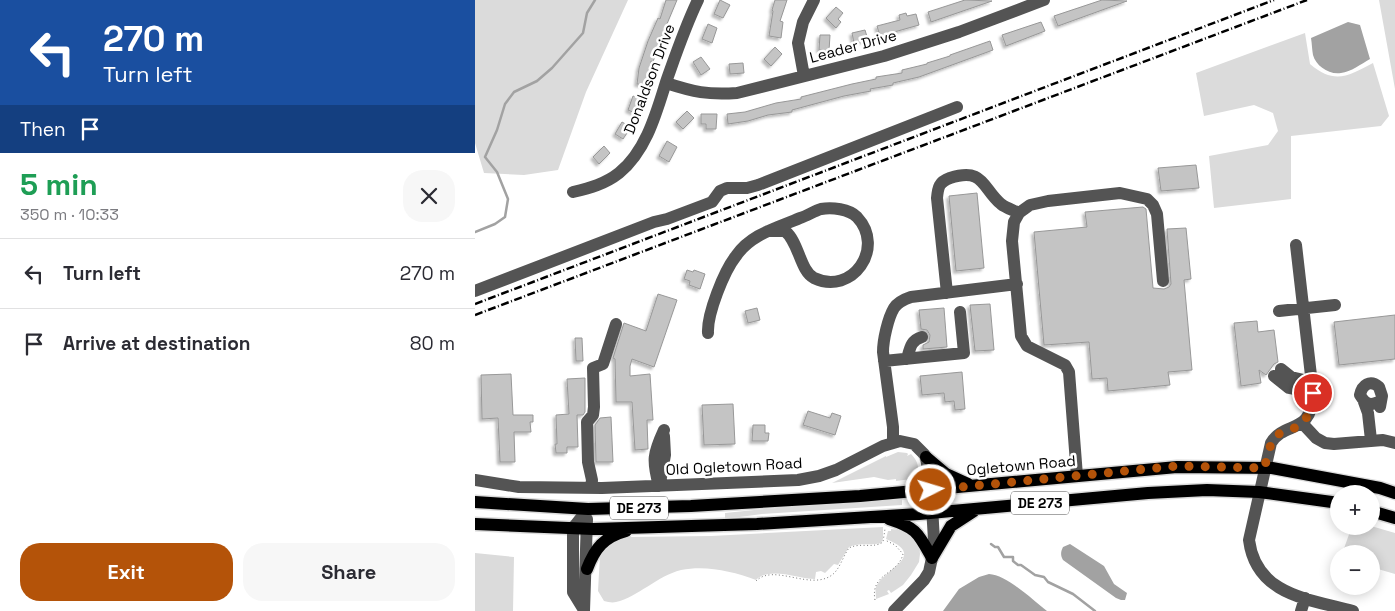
<!DOCTYPE html>
<meta charset="utf-8">
<style>
body{margin:0;font-family:"Space Grotesk",sans-serif;background:#f7f7f7;color:#2b2b33;height:100vh;display:flex;flex-direction:column;font-size:19px;white-space:nowrap}
*{box-sizing:border-box;margin:0}
p{font-size:16px;color:#7c7c81}
.icon{flex:none;width:28px;height:28px;fill:none;stroke:currentColor;stroke-width:2;stroke-linecap:round;stroke-linejoin:round}
.map{position:relative;flex:1;overflow:hidden}
.panel{display:flex;flex-direction:column;background:#fff;width:475px}
.panel>*{flex:none}
.banner{background:#1a4fa0;color:#fff;overflow:hidden}
.buttons{position:absolute;left:855px;top:485px;display:grid;gap:10px}
.buttons a{display:grid;place-items:center;width:50px;height:50px;border-radius:50%;background:#fff;box-shadow:0 2px 12px #0003;font-size:25px}
.pin{position:absolute;display:grid;place-items:center;width:42px;height:42px;color:#fff;margin:-21px;border:2px solid #fff;border-radius:50%;box-shadow:0 1px 5px #0007}
.me{position:absolute;width:55px;margin:-28px;rotate:85deg;stroke-linejoin:round;filter:drop-shadow(0 0 4px #0008)}
.turn{display:flex;align-items:center;gap:18px;height:105px;padding:0 20px;font-size:22px}
.turn .icon{width:65px;height:65px;stroke-width:2.5}
.turn b{display:block;font-size:35px;line-height:42px}
.then{display:flex;align-items:center;height:48px;padding:0 20px;background:#0003;gap:10px;font-size:19px}
.round{display:grid;place-items:center;flex:none;width:52px;height:52px;border-radius:20px;background:#f7f7f7}
.summary{display:flex;align-items:center;justify-content:space-between;height:85px;padding:0 20px}
h1{font-size:30px;font-weight:700;line-height:38px;color:#1e9e55}
.primary-button{display:flex;gap:10px;margin-top:auto;padding:10px 20px}
.primary-button a{flex:1;height:58px;border-radius:20px;background:#b45309;color:#fff;font-size:20px;font-weight:700;line-height:58px;text-align:center}
.primary-button a+a{background:#f7f7f7;color:#2b2b33}
ul{padding:0;list-style:none}
li{display:flex;align-items:center;gap:15px;height:70px;padding:0 20px;border-top:1px solid #e1e1e2}
li div{flex:1}
li b{display:block;font-size:19px}
li em{font-style:normal}
main{display:flex;flex:1;min-height:0}
.map>svg:first-child{display:block}
</style>
<main>
<section class="panel">
<div class="banner">
<div class="turn"><svg class="icon" aria-label="left" viewBox="0 0 24 24"><path d="M17 20v-9H6M10 6l-5 5 5 5"/></svg><div><b>270 m</b>Turn left</div></div>
<div class="then">Then<svg class="icon" aria-label="arrive" viewBox="0 0 24 24"><path d="M6 21V4h12l-3 4 3 4H6"/></svg></div>
</div>
<div class="summary"><div><h1>5 min</h1><p>350 m · 10:33</p></div><a class="round"><svg class="icon" aria-label="close" viewBox="0 0 24 24"><path d="M6 6l12 12M18 6L6 18"/></svg></a></div>
<ul>
<li><svg class="icon" aria-label="left" viewBox="0 0 24 24"><path d="M17 20v-9H6M10 6l-5 5 5 5"/></svg><div><b>Turn left</b></div><em>270 m</em></li>
<li><svg class="icon" aria-label="arrive" viewBox="0 0 24 24"><path d="M6 21V4h12l-3 4 3 4H6"/></svg><div><b>Arrive at destination</b></div><em>80 m</em></li>
</ul>
<div class="primary-button"><a>Exit</a><a>Share</a></div>
</section>
<div class="map">
<svg width="920" height="611" viewBox="0 0 920 611">
<defs>
<filter id="shadow"><feDropShadow dx="-2.5" dy="2.5" stdDeviation="1" flood-color="#0004"/></filter>
</defs>
<rect width="100%" height="100%" fill="#fff"/>
<path fill="#dbdbdb" d="M0,0H153L111,92L83,170L49,175L9,173L0,143Z
M904,0H920V89Z
M830,33L835,64C860,85 873,76 898,63L914,116L906,126L816,136V199L739,208L734,156L793,145L803,131L798,113L779,105L729,116L721,73Z
M423,452L432,453L433,454L432,456L436,454C443,461 446,470 440,479L438,477L436,479L421,481V479L413,480L399,477L357,483L411,456V457Z
M427,499V505L287,514L250,519V513L289,509Z
M877,526H896L920,533V574L896,567V554H867Z
M408,527V539L406,543C395,546 385,542 374,547L363,565L359,564L350,573L346,571L341,572L340,579C323,579 295,566 281,580C257,571 231,565 206,570C182,576 163,597 141,602C137,603 133,602 129,601L123,591L125,555L130,546L151,537L236,536Z
M416,529L427,530L437,537L444,544L445,554L444,562L436,575L428,585L416,593L414,590L412,591L414,594L401,599C401,595 400,591 401,587C408,569 454,556 411,539L413,531H416Z
M0,553L39,557L38,611H0Z"/>
<path fill="#a2a2a2" d="M873,22L885,25L895,59C886,64 876,72 866,73C854,75 841,66 838,55C837,50 837,44 836,38Z
M595,544L629,566L639,584L652,593L650,600H646L641,598L588,560C585,555 586,551 588,547Z
M514,574C532,575 558,600 572,611H468L484,589L504,577Z"/>
<g fill="none" stroke-linecap="round" stroke-linejoin="round">
<path stroke="#a2a2a2" stroke-width="2.5" d="M0,232L20,224L30,217L33,199L22,172L10,157L22,130L30,104L39,92L62,81L77,68L108,33L112,13L120,0
M516,544L520,547H523L529,557H538V561L543,565H546L560,575L569,577L573,582L598,594L620,611"/>
</g>
<path fill="#c4c4c4" stroke="#989898" filter="url(#shadow)" d="M191,0H202L184,43L178,62L176,61L172,85L162,84L164,68L173,41L183,18L185,19Z
M245,0L255,5L248,18L239,14Z
M300,0H312L305,21L308,22L306,38L294,36L298,11L297,10Z
M490,0L517,1L456,22L453,12Z
M627,0L652,1L583,26L579,16Z
M361,7L368,13L363,19L366,22L361,28L351,18Z
M431,13L432,16L441,14L444,25L405,36L402,26L425,20L424,15Z
M566,22L570,31L531,46L527,35Z
M233,24L242,28L237,43L227,39Z
M390,30L393,40L379,43L377,33Z
M345,35H355L354,51L344,50Z
M515,41L518,50L444,77L418,83V85L395,89L396,91L369,96L317,110V112L293,115L273,121L253,124L252,114L270,112L301,103L326,99V97L377,84L401,79V77L427,73V70L452,64V63L475,56V55Z
M300,47L307,54L296,66L289,59Z
M226,57L235,69L226,75L218,62Z
M268,63L269,73L255,74L254,64Z
M158,96L168,100L162,114L153,110Z
M212,111L219,118L208,129L201,122Z
M226,114H242L241,129H231V124H226Z
M147,122L156,127L148,139L140,134Z
M192,141L202,147L194,162L184,156Z
M129,146L135,153L124,164L118,157Z
M721,165L724,188L686,191L683,168Z
M502,193L509,268L481,271L474,196Z
M668,207L671,209L678,288L689,289L694,287L696,284L692,229L711,228L716,279L709,280L717,370L693,372L695,385L633,391L632,378L617,379L614,342L569,345L559,232L612,227L610,212Z
M212,270L218,272L219,270L230,274L225,289L214,285L215,281L209,279Z
M183,294L202,300L179,367L157,359L155,366V376L175,374L178,420H172L173,449L160,450L157,402H141L140,359L138,358L149,323L171,331Z
M515,304L519,350L500,351L495,305Z
M282,308L285,320L273,323L270,311Z
M469,308L472,347L448,349V345L454,342L455,335L452,330L446,329L444,310Z
M920,315V359L864,365L859,322Z
M782,321L783,332L799,330L803,362L799,364L791,375L784,370L786,383L766,386L759,323Z
M100,338H107L108,361H101Z
M487,372L490,409L480,410L479,401L470,402L469,393L447,395L445,376Z
M36,374L38,415H58V422H55L56,432H39L40,462H25L23,418L7,419L6,375Z
M110,378V412L108,415H102L103,447H92V453H81L80,444H82L81,415L94,414L92,379Z
M258,404L260,444L229,445L227,405Z
M333,411L355,418L357,413L366,416L360,435L328,425Z
M136,417L138,462H121L120,425L125,418Z
M278,425H290V433H294L293,441H277Z"/>
<g fill="none" stroke-linecap="round" stroke-linejoin="round">
<defs>
<path id="major" d="M451,457L471,474L493,484
M0,502L113,509L216,506L385,496L702,467L797,468L905,488L920,493
M896,511L920,518
M414,519C442,528 443,533 457,558L476,526L499,511
M0,524L118,529L282,524L444,514L673,493L732,490L784,492L864,503
M112,569C120,548 129,537 151,531"/>
</defs>
<use href="#major" stroke="#dbdbdb" stroke-width="15"/>
<path stroke="#767676" stroke-width="1" stroke-dasharray="1 2.5" stroke-linecap="butt" d="M281,581C299,563 335,591 357,575C365,569 368,556 374,548C386,542 398,549 408,542L410,529
M400,600C395,573 423,575 428,554L420,545L410,540"/>
<path stroke="#545454" stroke-width="12" d="M329,76L323,43L328,22L339,0
M191,83C219,92 232,95 262,93L409,56L484,32L569,0
M98,192C115,188 130,184 144,173C171,151 181,114 191,82C201,54 210,27 223,0
M821,245L838,393C837,436 810,420 796,443L774,540C781,595 833,599 878,611
M0,291L179,222L192,219L237,202L245,191L252,188H272L283,185L482,107
M472,293L462,198C463,187 464,182 475,178C509,167 507,188 526,204C531,208 538,210 544,213
M804,311L860,305
M233,333C232,314 249,271 261,256C276,234 302,228 325,218C332,216 339,211 346,209C357,207 374,209 382,217C411,248 377,296 339,278C325,271 324,242 310,231H293
M432,359C435,348 436,340 447,337
M409,361L489,353L485,312
M806,369L816,377L837,382
M799,376L814,388L838,393
M889,402L893,413L896,440
M905,407L907,396L904,387C895,379 887,385 885,395C891,405 895,406 906,401
M827,423L841,438L850,443L859,444L908,440L920,443
M418,443V427L408,352C408,340 413,318 419,308C423,302 430,299 436,297L542,284
M602,476L594,372L590,365L552,346L546,336L537,241L539,222L544,213L555,205L573,201L645,193L672,199L678,205L682,214L688,281
M0,480L44,487L127,488L323,480L344,476L361,470L408,446L425,441L439,444L449,454L451,457L456,490L459,540L457,558L454,572L449,580L419,611
M185,483L190,455L189,436
M184,486C177,460 178,454 189,430
M116,488L117,480L113,462L112,422L118,415L119,407L118,368L128,364L141,324
M109,610L98,592V528L113,509
M109,611L112,519
M826,611L830,598"/>
<use href="#major" stroke="#000" stroke-width="12"/>
<path stroke="#000" stroke-width="2.5" stroke-dasharray="8 2.5 1 2.5" stroke-linecap="butt" d="M0,304L799,0
M0,315L832,0"/>
</g>
<g fill="none" stroke-linecap="round" stroke-linejoin="round">
<path stroke="#b45309" stroke-width="9" stroke-dasharray="0 16.2" d="M456,490L702,466L789,468C792,460 795,443 799,438C803,433 811,431 817,429C832,423 838,409 838,393"/>
</g>
<g text-anchor="middle" dominant-baseline="central" stroke-width="5" stroke-linejoin="round" paint-order="stroke">
<g fill="#fff" stroke="#4c4c4c" stroke-width="1">
<rect x="536" y="491.5" width="58" height="23" rx="4"/>
<rect x="135" y="496.5" width="58" height="23" rx="4"/>
</g>
<g font-size="14" font-weight="bold" fill="#000">
<text x="565" y="503">DE 273</text>
<text x="164" y="508">DE 273</text>
</g>
<g font-size="15" fill="#000" stroke="#fff">
<text transform="translate(378 46) rotate(-15)">Leader Drive</text>
<text transform="translate(174 79) rotate(-69)">Donaldson Drive</text>
<text transform="translate(546 465) rotate(-5)">Ogletown Road</text>
<text transform="translate(259 466) rotate(-3)">Old Ogletown Road</text>
</g>
</g>
</svg>
<div class="buttons">
<a>+</a>
<a>−</a>
</div>
<div class="pin" style="left:838px;top:393px;background:#d93025"><svg class="icon" aria-label="arrive" viewBox="0 0 24 24"><path d="M6 21V4h12l-3 4 3 4H6"/></svg></div>
<svg class="me" style="left:456px;top:490px" viewBox="-20 -20 40 40"><circle r="17" fill="#b45309" stroke="#fff" stroke-width="3"/><path d="M0-11L8 9 0 5-8 9z" fill="#fff"/></svg>
</div>
</main>
